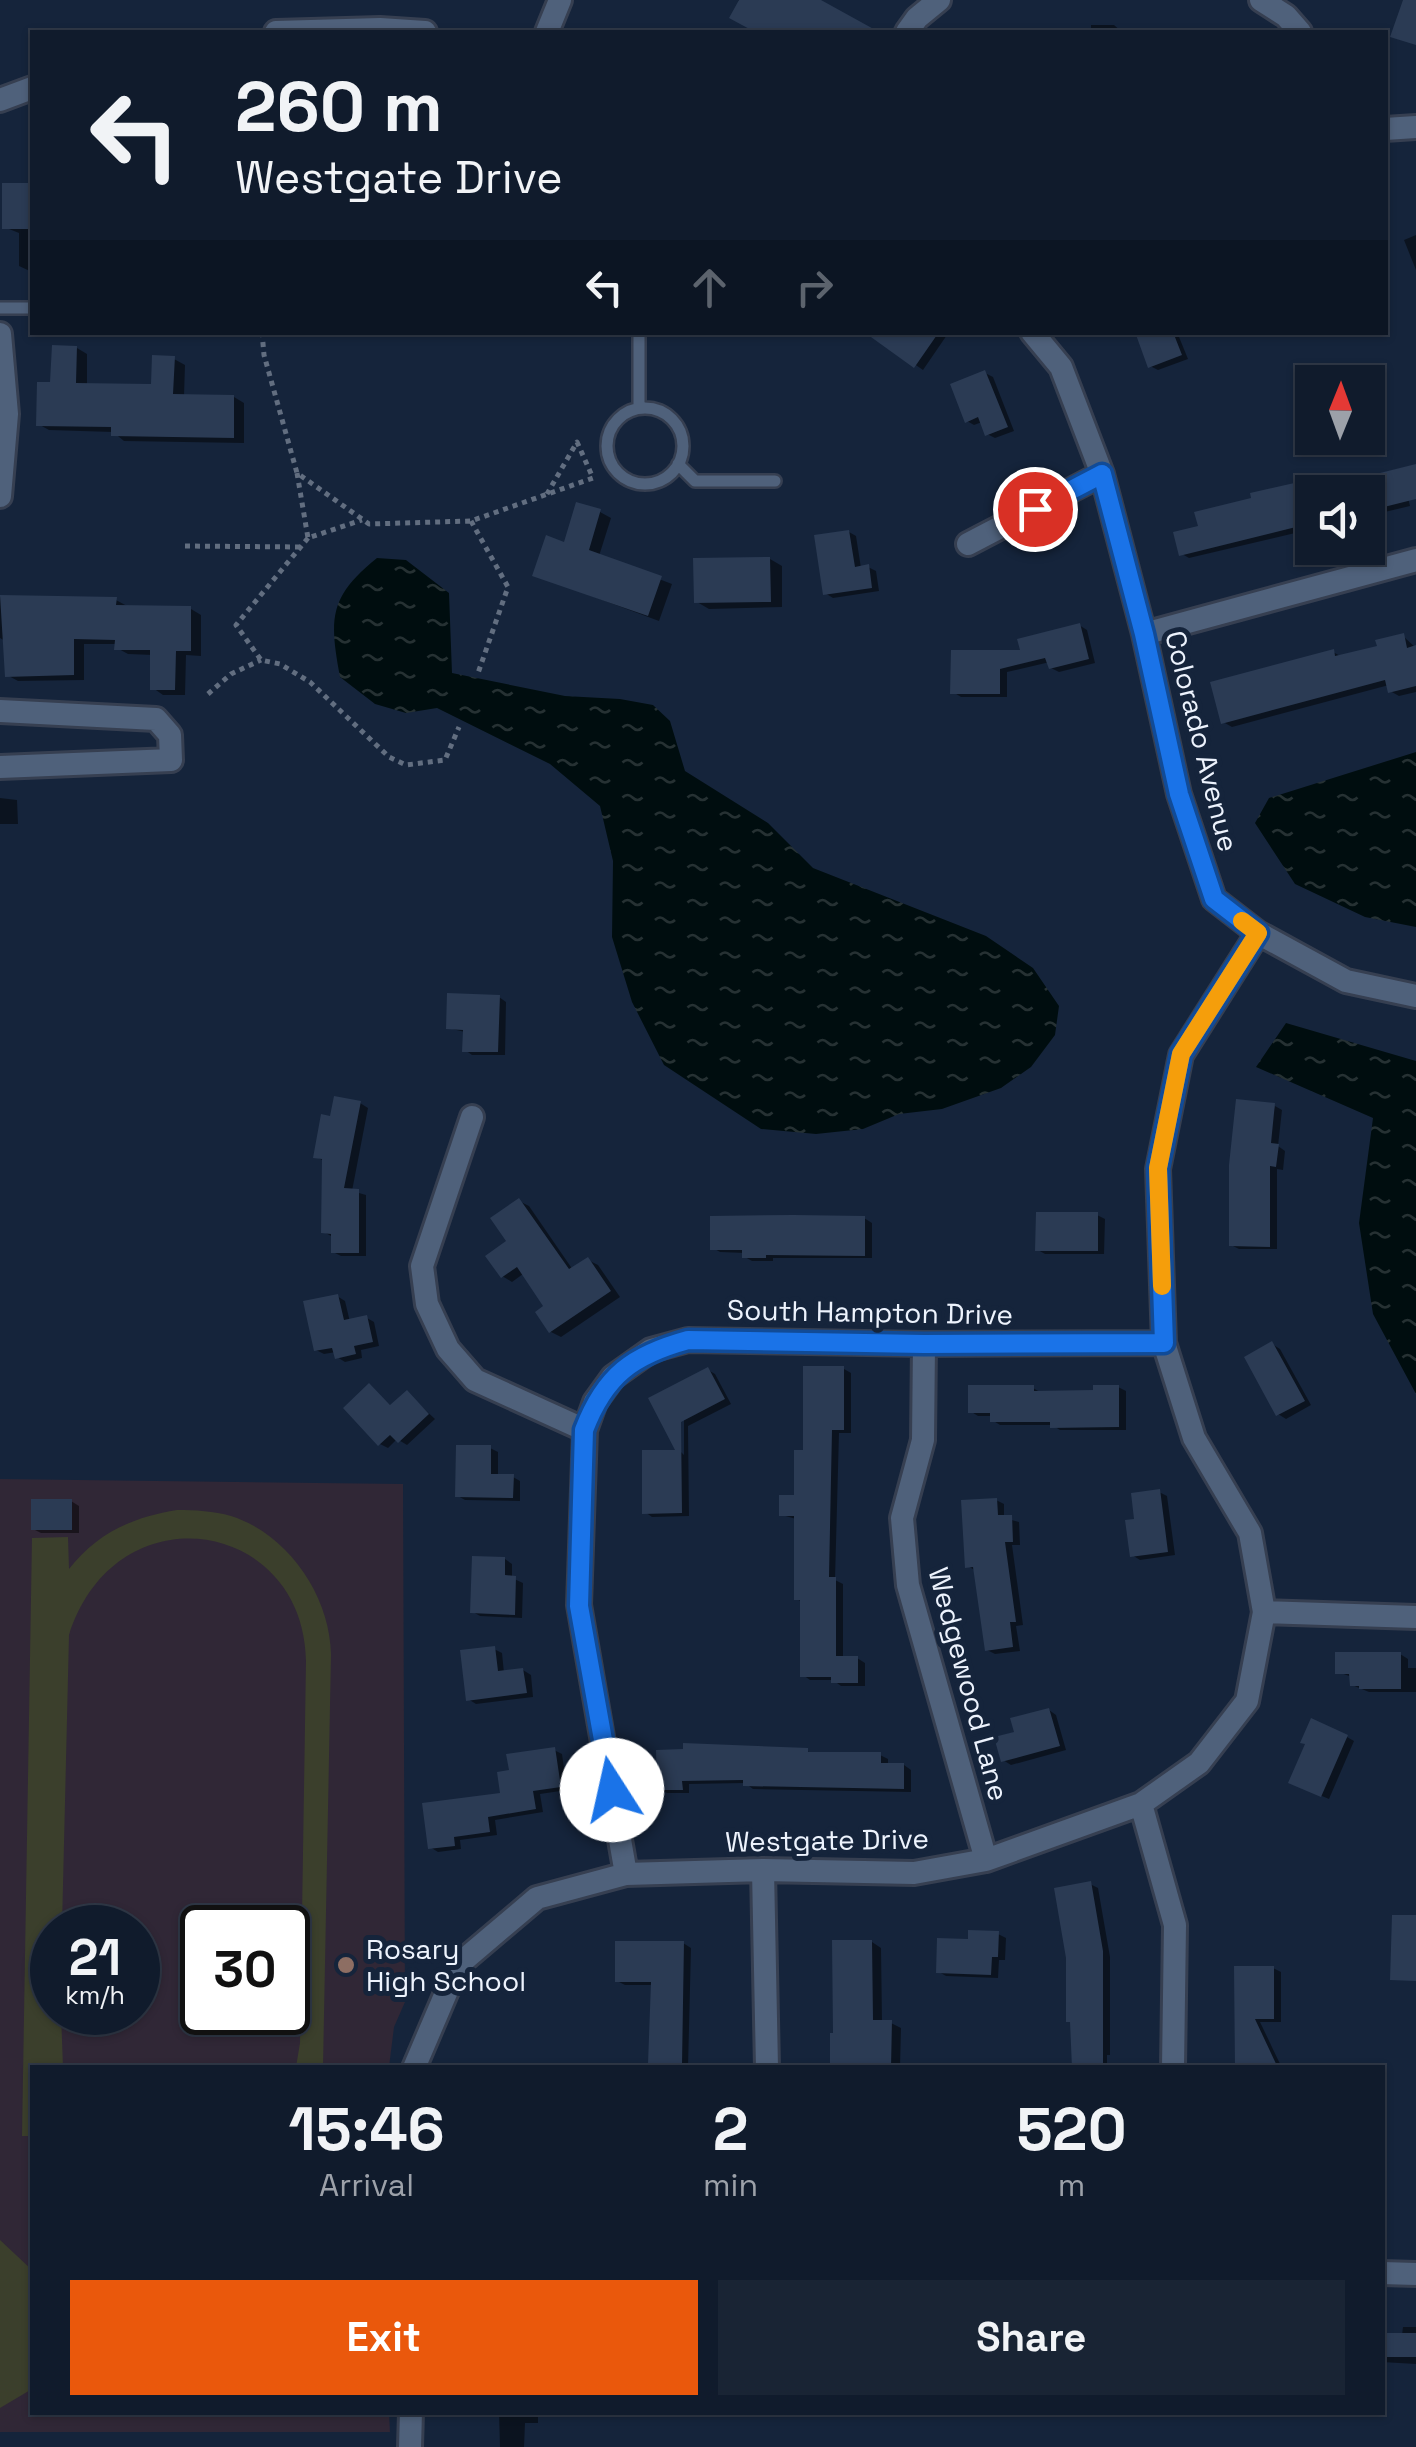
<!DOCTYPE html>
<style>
body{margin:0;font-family:"Space Grotesk",sans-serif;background:#192434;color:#f1f3f6;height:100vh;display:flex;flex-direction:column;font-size:38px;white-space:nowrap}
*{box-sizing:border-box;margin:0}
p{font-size:32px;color:#9ca1a9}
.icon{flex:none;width:55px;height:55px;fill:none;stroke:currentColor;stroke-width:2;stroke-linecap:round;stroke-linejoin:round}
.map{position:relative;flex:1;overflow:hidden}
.sheet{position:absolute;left:30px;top:2065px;width:1355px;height:350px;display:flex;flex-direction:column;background:#101b2c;border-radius:0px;box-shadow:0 2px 8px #0004,0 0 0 2px #303948}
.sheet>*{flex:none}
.guide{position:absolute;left:30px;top:30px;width:1358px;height:305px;border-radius:0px;box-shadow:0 2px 8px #0004,0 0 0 2px #303948;background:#101b2c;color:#f1f3f6;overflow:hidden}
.needle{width:65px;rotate:1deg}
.controls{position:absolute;left:1295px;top:365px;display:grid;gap:20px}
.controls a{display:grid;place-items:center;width:90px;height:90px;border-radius:0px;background:#101b2c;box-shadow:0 2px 8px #0004,0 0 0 2px #303948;font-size:50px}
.speed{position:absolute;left:30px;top:1905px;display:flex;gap:20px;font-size:50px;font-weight:700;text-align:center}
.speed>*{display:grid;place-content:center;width:130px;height:130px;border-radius:50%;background:#101b2c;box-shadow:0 2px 8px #0004,0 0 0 2px #303948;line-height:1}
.speed small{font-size:25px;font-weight:400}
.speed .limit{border:5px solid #111;border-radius:15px;background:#fff;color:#111}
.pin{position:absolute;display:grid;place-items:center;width:85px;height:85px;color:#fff;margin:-42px;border:5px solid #fff;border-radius:50%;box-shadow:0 2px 10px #0007}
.me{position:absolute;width:110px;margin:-55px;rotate:350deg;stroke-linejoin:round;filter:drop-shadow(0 0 8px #0008)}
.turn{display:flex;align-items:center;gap:35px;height:210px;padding:0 40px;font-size:45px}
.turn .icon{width:130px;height:130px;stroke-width:2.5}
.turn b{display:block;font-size:70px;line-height:85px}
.lanes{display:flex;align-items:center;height:95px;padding:0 40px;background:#0003;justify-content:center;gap:50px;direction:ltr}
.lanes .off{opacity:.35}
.eta{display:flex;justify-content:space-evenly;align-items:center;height:170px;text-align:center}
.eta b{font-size:60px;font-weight:700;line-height:70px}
.action{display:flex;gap:20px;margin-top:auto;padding:20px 40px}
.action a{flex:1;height:115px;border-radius:0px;background:#ea580c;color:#fff;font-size:40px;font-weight:700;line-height:115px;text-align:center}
.action a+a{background:#192434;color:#f1f3f6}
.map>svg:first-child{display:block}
</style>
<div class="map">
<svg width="1416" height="2447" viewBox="0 0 1416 2447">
<defs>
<pattern id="water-ripples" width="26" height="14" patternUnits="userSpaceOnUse" patternTransform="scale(2.5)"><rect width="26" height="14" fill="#000d0f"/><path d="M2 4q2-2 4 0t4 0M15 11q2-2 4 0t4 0" fill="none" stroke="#263133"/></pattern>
</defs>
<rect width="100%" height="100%" fill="#15243b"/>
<path fill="#302736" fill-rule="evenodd" d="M0,1479L403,1484L405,2002L394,2027L389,2067L32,2068V2412L389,2413L390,2432H0ZM52,1928H138V2012H52ZM202,1928H288V2012H202Z"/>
<path fill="#3b3f2c" d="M177,1510C195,1510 214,1511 231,1516C288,1534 330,1596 331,1654L323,2067H296L300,2043L306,1661C304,1519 116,1488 69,1635L62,1927L52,1928V2012L61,2013L63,2067L32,2068V2136H22L32,1538L68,1537L69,1569C97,1533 133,1517 177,1510Z
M0,2240L32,2270V2389L0,2408Z"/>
<path fill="url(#water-ripples)" d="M377,558L406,560L449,593L452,673L565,696L620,699L653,705L670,721L685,771L768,823L813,868L986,936L1033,968L1059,1006L1055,1035L1031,1067L1001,1088L942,1109L899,1114L863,1129L816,1134L761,1129L664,1065L632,1002L612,937L613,861L600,806L550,764L437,708L406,713L375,704L340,677C329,618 329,597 377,558Z
M1416,752V927L1365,917L1295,884L1255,823L1269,798Z
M1286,1023L1416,1061V1394L1373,1314L1359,1223L1373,1118L1256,1067Z"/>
<path fill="#0007" fill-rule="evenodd" d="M738,0H812L867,29L865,32H760L732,17L741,2Z
M1091,25H1114L1122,32H1091Z
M4,186H32V272L19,266V233L4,227Z
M1416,235V270L1404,240Z
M891,332H949L923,370L884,343Z
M1137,332H1177L1188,359L1158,370L1150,366Z
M77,348L87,354V385L154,386L174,359L185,365L184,396L234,397L244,403V443L124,441L113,432L49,430L38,424L53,385Z
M985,373L993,377L1014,431L995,438L987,434L982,422L974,425L967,421Z
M1396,472L1403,476L1410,506L1368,516V492H1312V529L1189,558L1182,554L1201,528L1310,482L1319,491Z
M600,512L611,518L599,556L672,584L659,621L535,575Z
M849,532L856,536L861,568L868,567L876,571L879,591L833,598L825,593Z
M770,559L782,566V607L709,609L697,602Z
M0,597L116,600L127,606L191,609L201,615V656L186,655L185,695H163L153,688V655L128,654L117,648V644H84V680L18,681L7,675V642L0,638Z
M1079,625L1087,630L1095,663L1059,672L1051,668L1050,662L1007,672V697H961L953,692Z
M1403,636L1416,648V692L1399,696L1390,691L1389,685L1232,727L1223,722L1333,652L1342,657L1380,647Z
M0,798L17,800L18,824H0Z
M499,997L506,1002L505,1055H472L465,1050V1032L448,1028Z
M360,1103L368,1108L352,1191L366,1195V1256H341L333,1252L331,1236L324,1232V1161L315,1156L332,1119Z
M1275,1106L1282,1110L1278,1146L1285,1151L1283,1170L1277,1169V1249H1239L1231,1245Z
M519,1201L529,1206L573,1270L588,1260L598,1265L620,1297L561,1337L551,1332L547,1307L523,1274L512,1282L502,1276Z
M1097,1215L1105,1219L1104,1254H1045L1038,1250Z
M864,1218L872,1223V1258H773V1261H752L745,1257V1253L720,1252L713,1248Z
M337,1296L345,1301L350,1322L367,1318L374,1322L379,1346L361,1350L362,1358L345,1362L337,1357L336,1352L324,1354L316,1350Z
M1272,1344L1280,1349L1311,1405L1286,1419L1278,1414Z
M844,1369L851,1373V1433H839L835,1580L843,1584V1658H857L865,1663V1686H841L833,1680H810L803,1675L802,1602L797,1599L796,1519L782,1515L797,1498L806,1453Z
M708,1370L715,1374L731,1404L688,1426L689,1516L652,1517L645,1512L680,1452L652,1399ZM679,1409H684V1455L679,1450Z
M370,1386L392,1407L407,1393L435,1419L407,1445L397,1439L388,1448L380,1444Z
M1118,1387L1126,1391V1430H1060L1052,1425H1000L992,1420L993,1416H978L970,1411L1033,1388L1040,1392L1096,1393Z
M490,1448L498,1452V1477H513L520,1481V1501L465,1500L458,1496Z
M1159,1492L1167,1496L1175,1555L1140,1560L1132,1555L1137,1521Z
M996,1500L1004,1504V1518L1019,1522L1020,1545H1012L1023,1625L1016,1626L1020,1651L995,1654L987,1650L976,1571L968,1566Z
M71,1501L79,1506V1533H41L33,1529Z
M505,1559L512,1564V1578L523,1583L522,1618L480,1616L473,1612Z
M494,1649L502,1653L504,1673L523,1670L531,1675L533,1697L476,1704L468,1699Z
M1400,1654L1408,1659V1668H1416V1692H1369L1352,1685V1677L1338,1672Z
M1049,1710L1056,1715L1066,1750L1011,1765L1003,1760L1017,1733Z
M1347,1737L1354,1741L1329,1799L1298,1786Z
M554,1750L562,1754L567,1790L540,1794L543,1812L495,1820L497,1835L460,1840L461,1849L438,1852L430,1847L503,1795L512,1772Z
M807,1751L814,1755H880L888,1759V1765H904L911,1770V1792L753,1789L745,1783L689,1784V1793H667L660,1789L685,1752Z
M1090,1884L1098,1888L1110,1957V2055H1107V2068H1074Z
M998,1934L1006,1938L1005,1960H999L998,1978L946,1976L939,1972L970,1942Z
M872,1942L881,1948L882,2022L891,2023L901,2028L900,2068H840L832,2063Z
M683,1943L691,1948L688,2068H651L654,1985H625L617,1981Z
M1273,1968L1281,1972V2022H1260L1282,2068H1240L1238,2063Z
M1403,2327H1416V2364L1382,2362V2335H1402Z
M499,2412H538V2423H525L524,2447H500Z"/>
<path fill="#2b3b54" d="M739,0H821L879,32H755L729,18Z
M1403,0H1416V45L1390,37Z
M2,183H32V229H2Z
M864,332H939L914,368Z
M1135,332H1173L1182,355L1148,368Z
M52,345L77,346L76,383L151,384L152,355L175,356L173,394L234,395V438L111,436V427L36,426L37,382H50Z
M985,370L1008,427L985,436L978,417L965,423L950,384Z
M1416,464V499L1368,511V476Z
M1312,479V523L1179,556L1173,532L1198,526L1194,512L1251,498L1250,493Z
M576,502L601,509L589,550L662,576L648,616L532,576L546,535L564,542Z
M849,530L855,567L869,564L872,588L823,595L814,535Z
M770,557L771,602L694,603L693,558Z
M0,595L117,597L116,605L191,606V651H176L175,690H150V650H114L115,640L74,639V675L5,677Z
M1080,623L1089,659L1049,669L1045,658L1000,669V694H950L951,650H1020L1017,639Z
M1404,633L1407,648L1416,645V686L1388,693L1385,680L1221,724L1210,682L1334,649L1335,656L1377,646L1375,640Z
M447,993L500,995L498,1052H462L463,1030L446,1029Z
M334,1096L361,1101L344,1188L359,1189V1253H331V1234L321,1233L322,1159L313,1158L321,1114L330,1116Z
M1236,1099L1275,1103L1271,1143L1279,1144L1276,1167L1270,1166V1247L1229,1246V1165Z
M519,1198L569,1269L588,1257L611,1291L549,1333L535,1312L543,1306L517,1267L501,1278L485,1256L506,1241L490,1218Z
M1036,1212H1098V1251H1035Z
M793,1215L865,1216V1256L766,1255V1258H742V1250H710V1216Z
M338,1294L344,1320L367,1315L373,1342L354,1346L356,1354L335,1359L332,1348L314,1351L303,1301Z
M1272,1341L1305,1401L1276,1416L1244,1357Z
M803,1366H844V1430H832L829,1577H836V1656H858V1683H831V1677H800V1600H794V1516H779V1495H794V1450H803Z
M708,1367L725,1399L681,1422L682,1513L642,1514V1450H675L648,1398Z
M369,1383L390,1405L407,1390L429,1414L398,1443L390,1435L378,1446L343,1408Z
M968,1385H1034V1391L1093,1390V1385H1119V1427L1050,1428V1422H990V1413H968Z
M456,1445H491V1474H514L513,1498L455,1497Z
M1160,1489L1168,1552L1130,1557L1125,1520L1134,1519L1131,1493Z
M997,1498L998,1515H1012L1013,1542H1005L1016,1622H1010L1013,1647L985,1651L973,1567L965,1568L961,1500Z
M31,1499H72V1530H31Z
M472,1556L505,1557V1575L516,1576L515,1615L470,1613Z
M495,1646L498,1671L523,1668L527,1693L466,1701L460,1650Z
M1335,1652H1401V1689H1359V1686H1350L1349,1674H1335Z
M1049,1708L1060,1746L1001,1762L994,1737L1014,1732L1010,1718Z
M1311,1718L1348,1735L1321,1797L1288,1783L1305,1744L1300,1743Z
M683,1743L808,1748V1752H881V1763H904V1789L743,1786V1780L682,1781L683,1790H657L656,1750L683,1749Z
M555,1747L561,1787L533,1791L536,1809L488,1817L490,1832L454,1837L455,1846L428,1849L422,1803L500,1793L497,1772L509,1770L506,1754Z
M1091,1881L1103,1951V2068H1072L1070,2022H1066V1958L1054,1888Z
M1392,1915H1416V1981L1390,1980Z
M968,1930L999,1931L998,1957H992L991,1975L936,1973L937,1938L968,1939Z
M832,1940H872L873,2020H892L891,2068L830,2064V2033H833Z
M615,1941H684L682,2065L648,2064L651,1982H615Z
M1234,1966H1274V2019H1255L1278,2068H1235Z
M1382,2333H1416V2357H1382Z"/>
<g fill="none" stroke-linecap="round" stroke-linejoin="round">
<defs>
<path id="service" d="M0,308H32
M639,332V408
M607 446a38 38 0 1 1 76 0a38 38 0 1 1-76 0Z
M678,464L695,481H775"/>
<path id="minor" d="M1261,0L1286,16L1300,32
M276,32L380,29L425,32
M547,32L560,0
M907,32L917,18L939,0
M0,100L32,88
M1385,129L1416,127
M1032,332L1061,367L1102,474L1144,634L1179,794L1214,899L1258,933L1346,981L1416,996
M0,334L7,414L0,496
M968,544L1102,474
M1144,634L1416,560
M0,711L156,719L170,735L171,760L0,767
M472,1117L422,1266L427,1304L448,1349L475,1380L585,1430
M924,1344L923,1440L902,1518L908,1585L986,1860
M1264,1612L1416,1617
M1141,1804L1175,1925L1173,2068
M763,1870L767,2068
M626,1874L579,1605L585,1430L595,1402L613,1377L651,1350L688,1340L924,1344L1164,1343
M414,2068L458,1965L537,1898L626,1874L763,1870L914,1873L986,1860L1141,1804L1199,1763L1247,1701L1264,1612L1250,1533L1194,1438L1164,1343L1158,1169L1181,1055L1258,933
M1382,2273L1416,2274
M410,2447L411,2412"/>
</defs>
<use href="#service" stroke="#363f51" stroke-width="16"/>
<use href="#minor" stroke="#363f51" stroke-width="28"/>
<path stroke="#626e80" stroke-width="5" stroke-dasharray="5 5" stroke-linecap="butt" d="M262,332L264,355L297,473L369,524L471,521L593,478L577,442L547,494
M297,473L308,538L362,520
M471,521L508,587L477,676
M308,538L236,625L261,660L280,664L310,682L389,757L406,765L445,760L459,727
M185,546L300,547
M208,694L231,674L261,660"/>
<use href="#service" stroke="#4f617b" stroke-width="11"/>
<use href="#minor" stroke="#4f617b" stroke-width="22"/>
</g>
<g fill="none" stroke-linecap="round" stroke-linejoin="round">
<defs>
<path id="route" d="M612,1790L579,1606L584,1430C605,1375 633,1355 688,1340L924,1344L1164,1343L1158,1168L1181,1054L1258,933L1214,899L1179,794L1144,634L1102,474L1035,509"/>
</defs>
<use href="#route" stroke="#114b97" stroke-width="25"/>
<use href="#route" stroke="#1a73e8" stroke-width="18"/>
<path stroke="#f59e0b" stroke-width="18" d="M1162,1286L1158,1168L1181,1054L1258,933L1242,921"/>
</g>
<circle fill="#8d6e63" stroke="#15243b" stroke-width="4" cx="346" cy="1965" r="10"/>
<g text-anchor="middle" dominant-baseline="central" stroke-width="10" stroke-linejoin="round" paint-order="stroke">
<g font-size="28" fill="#edf3fd" stroke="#15243b">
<text transform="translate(1202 741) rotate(76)">Colorado Avenue</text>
<text transform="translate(870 1312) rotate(1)">South Hampton Drive</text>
<text transform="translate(969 1684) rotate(75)">Wedgewood Lane</text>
<text transform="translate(827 1840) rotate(-1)">Westgate Drive</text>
</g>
<g font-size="28" fill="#edf3fd" stroke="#15243b" text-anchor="start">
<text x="366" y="1949">Rosary<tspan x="366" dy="32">High School</tspan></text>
</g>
</g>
</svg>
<div class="controls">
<a><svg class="needle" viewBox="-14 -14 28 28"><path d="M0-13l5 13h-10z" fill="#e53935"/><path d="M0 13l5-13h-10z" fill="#9ca1a9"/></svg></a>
<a><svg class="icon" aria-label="sound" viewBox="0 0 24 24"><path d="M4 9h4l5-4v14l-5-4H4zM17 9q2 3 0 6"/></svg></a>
</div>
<div class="speed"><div>21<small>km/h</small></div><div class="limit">30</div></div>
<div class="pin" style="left:1035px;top:509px;background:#d93025"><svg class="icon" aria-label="arrive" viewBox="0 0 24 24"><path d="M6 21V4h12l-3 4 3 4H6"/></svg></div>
<svg class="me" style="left:612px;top:1790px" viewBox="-20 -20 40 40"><circle r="19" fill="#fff"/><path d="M0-13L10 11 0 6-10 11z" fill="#1a73e8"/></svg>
<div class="guide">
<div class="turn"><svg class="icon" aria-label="left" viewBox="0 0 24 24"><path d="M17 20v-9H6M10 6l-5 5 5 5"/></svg><div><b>260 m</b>Westgate Drive</div></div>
<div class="lanes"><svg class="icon" aria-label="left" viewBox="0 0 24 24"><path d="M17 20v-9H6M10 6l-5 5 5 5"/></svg><svg class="icon off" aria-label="ahead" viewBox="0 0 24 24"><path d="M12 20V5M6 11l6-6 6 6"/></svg><svg class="icon off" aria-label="right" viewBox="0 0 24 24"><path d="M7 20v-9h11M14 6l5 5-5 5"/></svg></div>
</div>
<section class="sheet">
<div class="eta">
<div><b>15:46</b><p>Arrival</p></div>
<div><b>2</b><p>min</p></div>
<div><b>520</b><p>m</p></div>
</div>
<div class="action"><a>Exit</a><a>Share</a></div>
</section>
</div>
